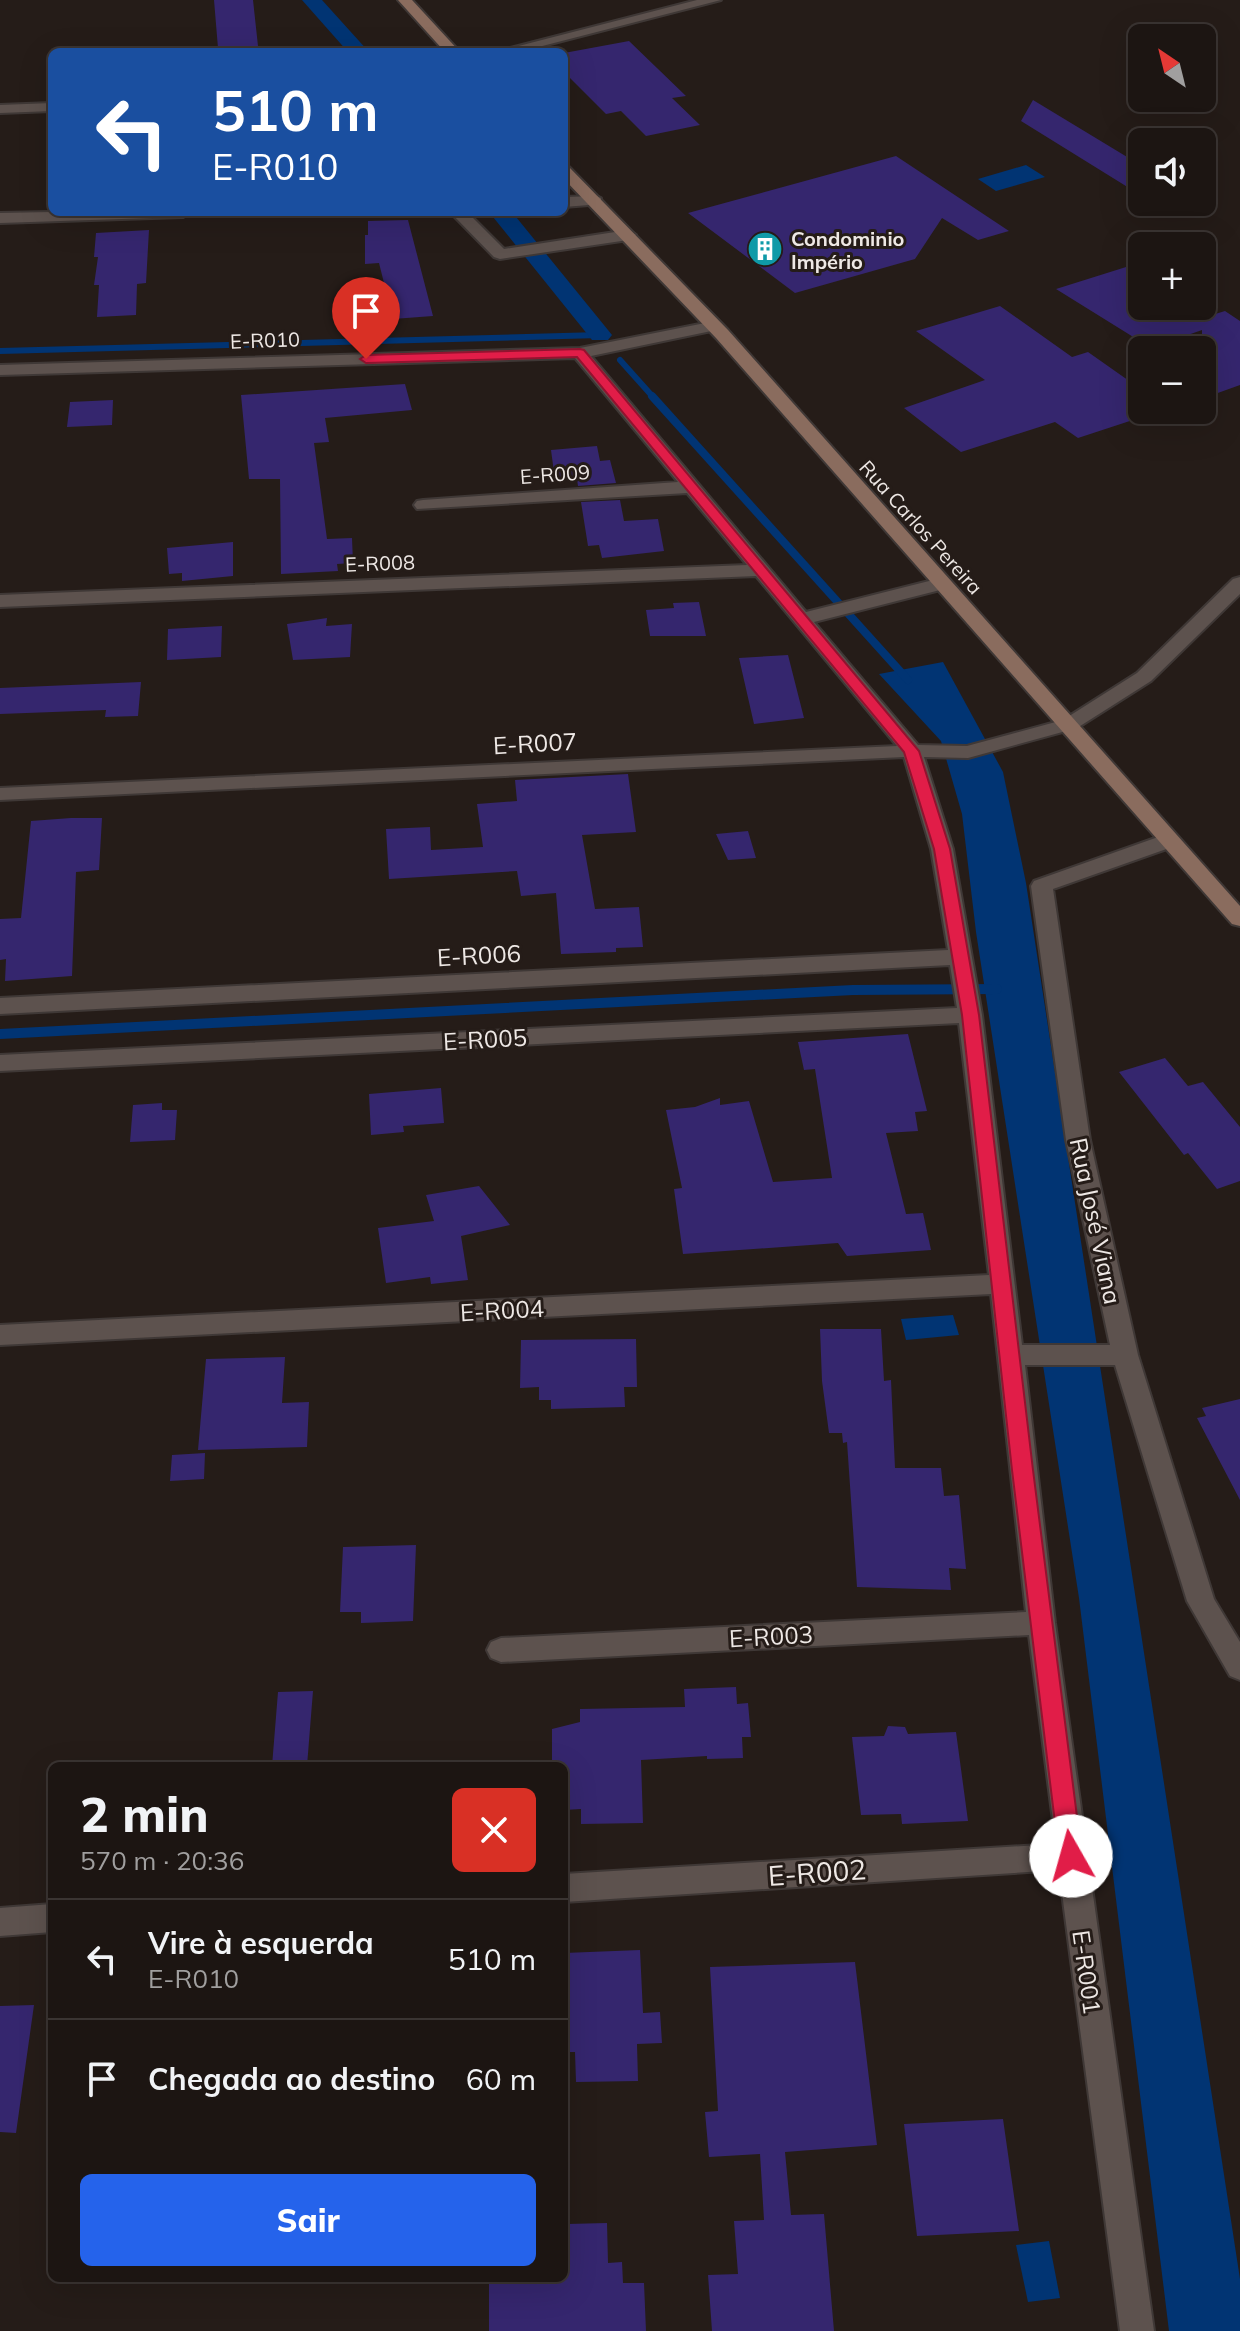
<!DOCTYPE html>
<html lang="pt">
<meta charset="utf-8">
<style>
body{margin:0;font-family:Mulish,sans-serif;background:#251e1b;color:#f1f3f6;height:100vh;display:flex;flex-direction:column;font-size:30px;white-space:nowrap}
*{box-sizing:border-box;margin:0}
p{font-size:26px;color:#a09f9f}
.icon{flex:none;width:44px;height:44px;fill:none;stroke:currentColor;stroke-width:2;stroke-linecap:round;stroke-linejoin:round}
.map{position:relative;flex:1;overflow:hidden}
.side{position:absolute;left:48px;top:1762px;width:520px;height:520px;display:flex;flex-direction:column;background:#1c1512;border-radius:12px;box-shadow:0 8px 32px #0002,0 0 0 2px #3a3432}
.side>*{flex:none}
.banner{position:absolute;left:48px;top:48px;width:520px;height:168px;border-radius:12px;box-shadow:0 8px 32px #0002,0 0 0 2px #3a3432;background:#1a4fa0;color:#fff;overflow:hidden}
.needle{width:52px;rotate:325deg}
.buttons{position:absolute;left:1128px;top:24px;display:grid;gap:16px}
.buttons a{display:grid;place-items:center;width:88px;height:88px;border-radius:12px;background:#1c1512;box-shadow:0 8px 32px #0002,0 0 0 2px #3a3432;font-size:40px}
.pin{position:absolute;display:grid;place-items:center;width:68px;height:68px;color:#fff;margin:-82px -34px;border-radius:50% 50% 50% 0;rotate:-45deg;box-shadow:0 0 8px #0007}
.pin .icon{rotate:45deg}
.me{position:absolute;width:88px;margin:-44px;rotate:353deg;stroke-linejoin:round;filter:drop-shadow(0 0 6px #0008)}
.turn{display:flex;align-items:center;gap:28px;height:168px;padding:0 32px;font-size:36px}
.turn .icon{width:104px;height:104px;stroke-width:2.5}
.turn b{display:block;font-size:56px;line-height:68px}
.round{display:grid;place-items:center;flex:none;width:84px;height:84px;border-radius:12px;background:#251e1b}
.summary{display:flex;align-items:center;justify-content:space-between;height:136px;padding:0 32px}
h1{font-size:48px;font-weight:800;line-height:60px}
.cta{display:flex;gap:16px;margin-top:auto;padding:16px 32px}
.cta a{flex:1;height:92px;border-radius:12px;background:#2563eb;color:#fff;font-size:32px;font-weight:800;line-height:92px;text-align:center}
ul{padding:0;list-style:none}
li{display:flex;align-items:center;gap:24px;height:120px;padding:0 32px;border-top:2px solid #3a3432}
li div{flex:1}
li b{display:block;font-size:30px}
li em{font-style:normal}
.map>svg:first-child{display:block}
</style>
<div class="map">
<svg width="1240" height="2331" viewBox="0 0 1240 2331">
<rect width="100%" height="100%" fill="#251c18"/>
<path fill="#013473" d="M1026,165L1045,177L996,191L978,179Z
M943,662L1003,772L1026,883L1240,2279V2331H1169L1079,1598L976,932L962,814L941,741L879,674Z
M953,1315L959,1335L906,1340L901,1319Z
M1049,2241L1060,2298L1028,2302L1016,2245Z"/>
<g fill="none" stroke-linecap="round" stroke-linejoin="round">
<path stroke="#013473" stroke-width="6" d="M0,351L600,335
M620,360L654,398"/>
<path stroke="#013473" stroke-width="8" d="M652,396L908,680"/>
<path stroke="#013473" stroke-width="10" d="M0,1034L853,990L997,989"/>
<path fill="#013473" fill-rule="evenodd" d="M302,0H322L369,52H348Z
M489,212H512L608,330L612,335L608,340H592Z"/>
</g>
<path fill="#35266e" d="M214,0H253L258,46L218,48Z
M629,41L686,96L672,98L700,125L646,136L621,111L606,114L564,72V53Z
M1033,100L1142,166V196L1021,121Z
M896,156L1009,231L978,240L942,218L915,259L795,293L688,213Z
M408,220L433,316L393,319L379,263L365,264V235H368V221Z
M149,230L146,283L137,284L136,315L97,317L99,285H94L98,257H94L96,233Z
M1142,262V306H1199L1212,315L1225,311L1240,321V385L1215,394L1202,385V330L1151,348L1056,289Z
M1000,306L1072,357L1088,352L1142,390V417L1078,438L1055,422L961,452L904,408L985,380L916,331Z
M405,384L412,410L325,418L329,442L314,443L327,539L352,538L353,563L337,564L338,571L281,574L280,479H249L241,395Z
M113,400L112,425L67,427L70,402Z
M597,446L600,461L610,460L616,483L578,486L577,479L555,480L551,450Z
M620,500L624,521L658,519L664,551L602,558L599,545L588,546L581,502Z
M233,542V576L182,581V573L169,574L167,548Z
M699,602L706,636H650L646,610L674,608L673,603Z
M327,618L326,626L352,624L350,657L293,660L287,624Z
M222,626L221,657L167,660L168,629Z
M788,655L804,718L754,724L739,658Z
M141,682L138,716L105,717L106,710L0,714V688Z
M628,774L636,832L582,835L595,909L639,907L643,947L616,948V952L561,954L556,893L521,896L517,871L389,879L386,829L430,827L431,850L483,847L477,804L517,801L515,780Z
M71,818H102L99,870L76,872L72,976L5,981L6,959L0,960V919L21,918L31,821Z
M748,831L756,858L728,860L716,834Z
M908,1034L927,1111L915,1112L918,1131L886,1133L906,1214L923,1213L931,1250L847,1256L838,1243L683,1254L674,1189L682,1188L666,1110L695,1107L720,1098V1105L749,1101L773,1182L832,1178L815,1069L804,1070L798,1042Z
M1165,1058L1188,1086L1203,1082L1240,1127V1181L1217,1189L1188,1153L1184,1155L1119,1072Z
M441,1088L444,1123L403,1126L404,1132L371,1135L369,1094Z
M162,1103V1110H177L175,1140L130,1142L133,1105Z
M479,1186L510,1225L461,1236L468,1280L431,1284L430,1277L386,1283L378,1228L434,1221L426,1195Z
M820,1329H881L884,1381L891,1380L895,1468H941L944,1496L959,1495L966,1569L949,1568L951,1590L857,1587L847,1442L843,1443L842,1433H829L822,1381Z
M636,1339L637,1387H624L625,1407L551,1409V1400H539V1387L520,1388L521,1340Z
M285,1357L282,1403L309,1402L307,1447L198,1450L206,1359Z
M1240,1399V1500L1197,1418L1206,1416L1202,1408Z
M205,1453L204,1479L170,1481L172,1455Z
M416,1545L413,1621L361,1623V1612H340L343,1547Z
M736,1687L737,1704L748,1703L751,1737H742L743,1758L707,1759V1756L641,1760L643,1823L581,1824V1809L564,1810V1766H552V1729L580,1722V1709L685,1707L684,1689Z
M313,1691L307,1766H272L278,1692Z
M888,1726L905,1727L908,1734L956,1732L968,1821L902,1824L901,1814L861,1815L852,1737L884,1736Z
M640,1950L643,2013L660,2012L662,2043L637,2044L638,2081L576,2082L575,2052H564V1953Z
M855,1962L877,2145L785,2152L791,2215L824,2214L834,2331H712L708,2275L738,2274L734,2221L764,2220L760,2154L709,2157L705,2112L718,2111L710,1967Z
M34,2005L16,2133L0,2132V2006Z
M1003,2119L1019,2231L917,2236L904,2124Z
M607,2223L608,2263L622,2262L623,2283H644L646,2331H489V2278H564L567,2224Z"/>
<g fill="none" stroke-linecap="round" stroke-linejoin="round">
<defs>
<path id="street" d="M697,0H721L519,52H495Z
M52,103V111L0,113V105Z
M596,196L601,198V204L564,207V197Z
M52,212H191L183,217L0,223V213Z
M450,212H467L504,249L628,230L636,235L628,240L500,259L494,257Z
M715,321L723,326L721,329L591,356L806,612L941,578L948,580L950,584L948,588L814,622L918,745L967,746L1063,720L1137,673L1233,579L1240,577V594L1151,681L1077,728L968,758L924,757L953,849L982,1015L1022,1345H1110L1066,1140L1031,886L1034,881L1161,836H1175L1179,841L1175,846L1053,889L1090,1140L1138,1355L1214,1599L1240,1642V1680L1230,1676L1187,1601L1115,1365H1025L1055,1623L1154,2331H1120L1059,1870L564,1902V1874L1056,1844L1029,1635L501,1662L491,1658L487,1650L491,1642L501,1638L1026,1612L991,1294L0,1345V1325L989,1275L959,1023L0,1071V1055L957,1008L950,965L0,1014V998L948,950L931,849L904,757L0,800V788L897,746L756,576L0,607V595L747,565L687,493L417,509L414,505L417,501L423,500L678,482L575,358L0,375V365L580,348Z
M52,1904V1932L0,1936V1908Z"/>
<path id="secondary" d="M398,0H412L460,52H445Z
M564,165L569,167L728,330L1240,906V926L1232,924L716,338L564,179Z"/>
</defs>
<use href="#street" stroke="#3f3836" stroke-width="4"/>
<use href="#secondary" stroke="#3f3836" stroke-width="4"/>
<use href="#street" fill="#5d524e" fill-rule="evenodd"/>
<use href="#secondary" fill="#8a6c5e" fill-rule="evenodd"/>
</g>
<path fill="#e11d48" stroke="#92132f" stroke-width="2" d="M580,349L584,350L919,751L950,849L979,1015L1033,1470L1082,1856L1079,1863L1071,1866L1063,1863L1059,1856L1012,1470L962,1015L934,849L904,752L577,357L366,363L360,359L366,355Z"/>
<defs>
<symbol id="building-disc" viewBox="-11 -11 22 22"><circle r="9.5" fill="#0f9aa8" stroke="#251c18"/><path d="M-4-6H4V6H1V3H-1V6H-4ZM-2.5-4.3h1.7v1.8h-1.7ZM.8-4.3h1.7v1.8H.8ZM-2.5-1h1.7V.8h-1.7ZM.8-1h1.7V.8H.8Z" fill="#fff"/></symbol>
</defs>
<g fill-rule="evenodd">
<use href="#building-disc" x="745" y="229" width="40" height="40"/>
</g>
<g text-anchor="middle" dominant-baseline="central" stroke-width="6" stroke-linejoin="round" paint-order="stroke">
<g font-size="20" font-weight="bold" fill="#eee8e5" stroke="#251c18" text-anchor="start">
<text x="791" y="238">Condominio<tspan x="791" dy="23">Império</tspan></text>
</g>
<g font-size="20" fill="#eee8e5" stroke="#251c18">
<text transform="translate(265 340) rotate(-2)">E-R010</text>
<text transform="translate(555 474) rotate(-4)">E-R009</text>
<text transform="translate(921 527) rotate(48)">Rua Carlos Pereira</text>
<text transform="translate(380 563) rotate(-2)">E-R008</text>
</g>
<g font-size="24" fill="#eee8e5" stroke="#251c18">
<text transform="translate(535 743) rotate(-3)">E-R007</text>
<text transform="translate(479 955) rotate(-3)">E-R006</text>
<text transform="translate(485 1039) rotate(-3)">E-R005</text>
<text transform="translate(1096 1221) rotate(78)">Rua José Viana</text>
<text transform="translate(502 1310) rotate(-3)">E-R004</text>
<text transform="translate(771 1636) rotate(-3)">E-R003</text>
<text transform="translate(1087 1972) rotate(82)">E-R001</text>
</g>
<g font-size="28" fill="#eee8e5" stroke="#251c18">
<text transform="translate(817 1872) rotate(-4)">E-R002</text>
</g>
</g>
</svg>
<div class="buttons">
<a><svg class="needle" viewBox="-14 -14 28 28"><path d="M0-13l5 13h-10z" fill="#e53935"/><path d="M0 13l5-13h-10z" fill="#a09f9f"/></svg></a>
<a><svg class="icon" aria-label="sound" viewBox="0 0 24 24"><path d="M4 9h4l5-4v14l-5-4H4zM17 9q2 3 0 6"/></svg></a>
<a>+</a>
<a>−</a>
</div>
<div class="pin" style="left:366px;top:359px;background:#d93025"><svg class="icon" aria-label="arrive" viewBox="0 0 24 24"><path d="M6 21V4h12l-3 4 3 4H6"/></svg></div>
<svg class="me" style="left:1071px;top:1856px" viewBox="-20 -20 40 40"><circle r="19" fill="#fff"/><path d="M0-13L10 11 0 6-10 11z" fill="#e11d48"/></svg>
<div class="banner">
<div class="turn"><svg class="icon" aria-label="left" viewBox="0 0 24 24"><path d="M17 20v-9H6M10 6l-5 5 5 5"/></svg><div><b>510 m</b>E-R010</div></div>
</div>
<section class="side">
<div class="summary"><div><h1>2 min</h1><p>570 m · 20:36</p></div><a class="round" style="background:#d93025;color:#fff"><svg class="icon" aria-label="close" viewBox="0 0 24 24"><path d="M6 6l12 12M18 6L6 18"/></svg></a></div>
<ul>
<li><svg class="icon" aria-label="left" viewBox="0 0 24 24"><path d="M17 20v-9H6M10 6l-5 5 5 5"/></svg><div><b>Vire à esquerda</b><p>E-R010</p></div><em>510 m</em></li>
<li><svg class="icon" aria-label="arrive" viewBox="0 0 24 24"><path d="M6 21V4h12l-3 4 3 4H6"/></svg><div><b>Chegada ao destino</b></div><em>60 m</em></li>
</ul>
<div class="cta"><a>Sair</a></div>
</section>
</div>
